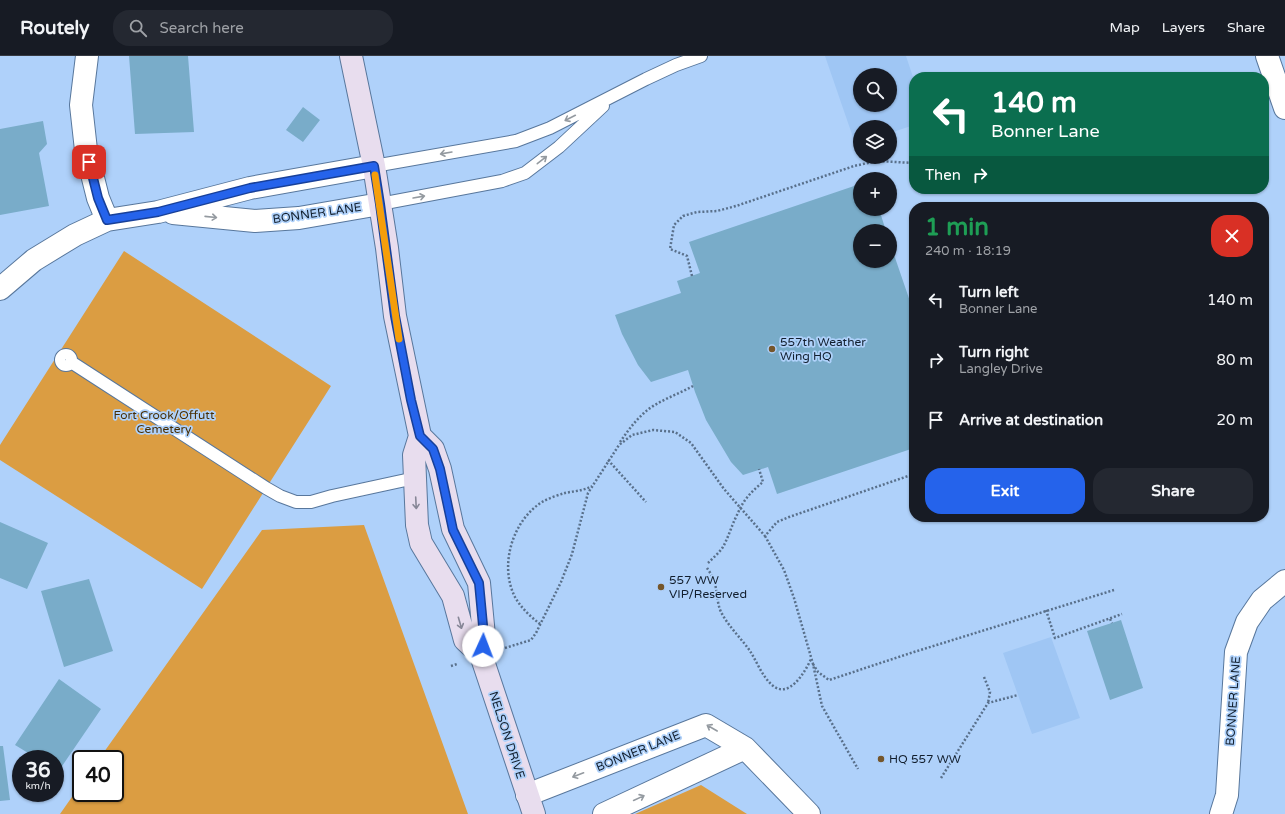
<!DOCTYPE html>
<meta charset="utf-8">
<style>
body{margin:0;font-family:"Varela Round",sans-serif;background:#242831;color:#f1f3f6;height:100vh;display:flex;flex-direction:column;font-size:15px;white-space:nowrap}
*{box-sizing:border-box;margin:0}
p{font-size:13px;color:#9ea1a6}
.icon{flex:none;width:22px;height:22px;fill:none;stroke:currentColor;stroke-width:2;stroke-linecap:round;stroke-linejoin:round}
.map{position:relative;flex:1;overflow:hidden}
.details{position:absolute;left:909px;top:146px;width:360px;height:320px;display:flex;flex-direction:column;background:#171b24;border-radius:16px;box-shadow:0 1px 3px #0004}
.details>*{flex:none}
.banner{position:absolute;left:909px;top:16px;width:360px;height:122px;border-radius:16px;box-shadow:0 1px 3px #0004;background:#0b6e4f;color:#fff;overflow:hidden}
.buttons{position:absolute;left:853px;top:12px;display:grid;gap:8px}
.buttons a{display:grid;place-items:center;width:44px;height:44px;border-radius:50%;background:#171b24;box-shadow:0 1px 3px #0004;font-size:20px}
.speed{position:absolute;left:12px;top:694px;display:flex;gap:8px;font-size:20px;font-weight:700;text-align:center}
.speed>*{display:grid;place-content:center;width:52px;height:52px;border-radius:50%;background:#171b24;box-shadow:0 1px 3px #0004;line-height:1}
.speed small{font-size:10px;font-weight:400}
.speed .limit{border:2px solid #111;border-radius:6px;background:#fff;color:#111}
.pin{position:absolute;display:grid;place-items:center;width:34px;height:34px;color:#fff;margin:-17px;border-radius:8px;box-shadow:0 2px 6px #0006}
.me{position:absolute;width:44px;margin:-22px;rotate:2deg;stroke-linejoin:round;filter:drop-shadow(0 0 3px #0008)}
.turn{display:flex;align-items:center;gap:14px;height:84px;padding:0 16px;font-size:18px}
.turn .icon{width:52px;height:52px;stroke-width:2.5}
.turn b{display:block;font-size:28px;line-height:34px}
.then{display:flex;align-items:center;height:38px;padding:0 16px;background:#0003;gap:8px;font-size:15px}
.round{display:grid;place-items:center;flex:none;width:42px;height:42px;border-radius:16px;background:#242831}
.headline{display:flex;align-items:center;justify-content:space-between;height:68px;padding:0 16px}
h1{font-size:24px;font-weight:800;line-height:30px;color:#1e9e55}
.action{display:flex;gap:8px;margin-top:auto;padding:8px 16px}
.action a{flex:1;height:46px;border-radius:16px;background:#2563eb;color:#fff;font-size:16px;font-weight:800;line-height:46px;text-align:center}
.action a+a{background:#242831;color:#f1f3f6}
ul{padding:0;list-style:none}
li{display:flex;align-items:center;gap:12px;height:60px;padding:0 16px}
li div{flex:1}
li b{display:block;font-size:15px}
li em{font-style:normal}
header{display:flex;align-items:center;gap:24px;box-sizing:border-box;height:56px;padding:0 20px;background:#171b24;border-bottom:1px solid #363941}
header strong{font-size:19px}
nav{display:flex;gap:22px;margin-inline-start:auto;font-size:14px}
.search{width:280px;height:36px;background:#242831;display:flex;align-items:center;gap:10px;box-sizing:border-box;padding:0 14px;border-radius:16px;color:#9ea1a6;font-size:15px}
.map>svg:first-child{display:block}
</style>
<header>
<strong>Routely</strong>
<div class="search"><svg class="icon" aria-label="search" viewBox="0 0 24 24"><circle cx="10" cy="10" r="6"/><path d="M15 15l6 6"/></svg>Search here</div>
<nav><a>Map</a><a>Layers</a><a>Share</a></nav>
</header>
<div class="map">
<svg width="1285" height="758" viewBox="0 0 1285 758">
<rect width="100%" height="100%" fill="#afd1fa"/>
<path fill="#9fc6f4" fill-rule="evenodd" d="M825,0H906L914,24V69L890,77V71H860V88L856,90ZM860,19H890V49H860Z
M1051,581L1080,662L1032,678L1003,597Z"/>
<path fill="#db9d42" d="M124,195L331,330L202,533L0,404V389Z
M364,469L468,758H60L81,728V737H115V703H99L262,474Z
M701,729L747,758H635Z"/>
<path fill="#79acc9" d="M129,0H188L194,76L135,78Z
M303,51L320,64L303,86L286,74Z
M43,65L47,88L39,97L49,150L0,159V73Z
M860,128V153H879L886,175H860V205H890V187L914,257V392L777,438L768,411L743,419L731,406L706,364L695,336L688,314L651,326L638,309L622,278L615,259L681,237L677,225L700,217L689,186Z
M0,466L48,487L27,533L0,522Z
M89,523L113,595L64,611L41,535Z
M1121,564L1143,632L1110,644L1087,575Z
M59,623L101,653L58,716L55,714V703H38L15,689Z
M0,690H3L10,744L0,745Z"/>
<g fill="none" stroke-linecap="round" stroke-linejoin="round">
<defs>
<path id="lane" d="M374,110L516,85L550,72L646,23L676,9L701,0
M380,148L502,125L525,117L559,91L603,50
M61 304a5 5 0 1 1 10 0a5 5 0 1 1-10 0Z
M71,306L266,432L280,440L296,446H311L332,440L415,422"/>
<path id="street" d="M87,0L81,49L86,94L98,142L107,164
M1267,0L1285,52
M173,157L255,165L299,162L380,148
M0,233L34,204L75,179L107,164L158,156L250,132L374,110
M527,739L706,669L745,692L809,758
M604,758L745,692
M1221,758L1227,739L1236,596L1247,566L1262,544L1285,525"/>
<path id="secondary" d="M351,0L374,110L387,192L395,260L420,380L414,399L417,469L421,487L453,540L465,584L481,599
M420,380L433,393L440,413L453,473L479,527L484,580L481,599L534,758"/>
</defs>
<use href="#lane" stroke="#58779c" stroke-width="14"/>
<use href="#street" stroke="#58779c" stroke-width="24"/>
<use href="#secondary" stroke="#58779c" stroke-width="24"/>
<path stroke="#59708b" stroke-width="2.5" stroke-dasharray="2 2" stroke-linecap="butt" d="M692,220L687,200L670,193L674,169L683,160L697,156L717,155L736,150L854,110L877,105L914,107
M912,251L914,250
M620,386C627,376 634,366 644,357C657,345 677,339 693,330
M608,404L646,446
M765,480L784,514L794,542L813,608L822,650L858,713
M708,507C713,502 719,497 723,491C729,480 732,468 738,457C743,444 753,434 763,426L759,413
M707,512C709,515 712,519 713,523C718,533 716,545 721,556C728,570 741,582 750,595C757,606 762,620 772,629C789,644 805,616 811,603
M1046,554L1055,582L1122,558
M1110,563L1112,567
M540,568C531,561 521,552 515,541C499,510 512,465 542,446C549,442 558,439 565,437C574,435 583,435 592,430
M505,592L531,584L536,577L561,526L572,498L588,437L619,389L632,379L653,374L675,376L691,387L724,433L765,480L777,466L789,461L914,418
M813,608L818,616L829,624L914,596L1114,534
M451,610L457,608
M984,621L990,636L988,647
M941,722L988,647L1018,639"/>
<use href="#lane" stroke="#fff" stroke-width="12"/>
<use href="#street" stroke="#fff" stroke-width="22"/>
<use href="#secondary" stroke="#e8ddee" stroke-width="22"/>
</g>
<defs><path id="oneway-shaft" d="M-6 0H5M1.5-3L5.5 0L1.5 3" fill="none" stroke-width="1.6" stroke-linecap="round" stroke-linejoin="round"/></defs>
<g stroke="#949aa0">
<use href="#oneway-shaft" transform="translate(570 62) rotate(153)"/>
<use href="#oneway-shaft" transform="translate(446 97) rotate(170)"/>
<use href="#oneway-shaft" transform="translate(542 104) rotate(-38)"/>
<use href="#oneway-shaft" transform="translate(419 141) rotate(-10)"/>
<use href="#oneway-shaft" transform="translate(211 161) rotate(6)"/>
<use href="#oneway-shaft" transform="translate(712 672) rotate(-150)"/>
<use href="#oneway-shaft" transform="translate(578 719) rotate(159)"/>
<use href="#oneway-shaft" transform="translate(639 742) rotate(-25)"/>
</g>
<g stroke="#878797">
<use href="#oneway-shaft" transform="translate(416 447) rotate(87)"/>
<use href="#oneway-shaft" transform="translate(460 567) rotate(74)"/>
</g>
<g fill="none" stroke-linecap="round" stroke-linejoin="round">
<defs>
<path id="route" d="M89,106L98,142L107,164L158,156L250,132L374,110L380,148L395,260L411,344L420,380L433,393L440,413L453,474L479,527L484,580L483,590"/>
</defs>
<use href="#route" stroke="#184099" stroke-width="10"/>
<use href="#route" stroke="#2563eb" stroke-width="7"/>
<path stroke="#f59e0b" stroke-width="7" d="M375,119L399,283"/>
</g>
<g fill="#75562b" stroke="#afd1fa" stroke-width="1.5">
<circle cx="772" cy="293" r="4"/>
<circle cx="661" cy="531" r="4"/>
<circle cx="881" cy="703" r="4"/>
</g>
<g text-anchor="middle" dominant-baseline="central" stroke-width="3.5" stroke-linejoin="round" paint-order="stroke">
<g font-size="12" fill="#111e2d" stroke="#afd1fa">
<text transform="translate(317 157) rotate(-8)">BONNER LANE</text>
<text transform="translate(1233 645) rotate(-86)">BONNER LANE</text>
<text transform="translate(507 679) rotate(72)">NELSON DRIVE</text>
<text transform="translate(638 695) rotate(-22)">BONNER LANE</text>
</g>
<g font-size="12" fill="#111e2d" stroke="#afd1fa" text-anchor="start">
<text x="780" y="286">557th Weather<tspan x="780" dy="14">Wing HQ</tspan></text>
<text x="669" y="524">557 WW<tspan x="669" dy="14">VIP/Reserved</tspan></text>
<text x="889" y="703">HQ 557 WW</text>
</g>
<g font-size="12" fill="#482e03" stroke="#afd1fa">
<text x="164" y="359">Fort Crook/Offutt<tspan x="164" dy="14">Cemetery</tspan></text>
</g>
</g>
</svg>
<div class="buttons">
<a><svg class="icon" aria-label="search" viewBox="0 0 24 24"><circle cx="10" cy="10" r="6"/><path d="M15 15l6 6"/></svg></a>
<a><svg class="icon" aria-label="layers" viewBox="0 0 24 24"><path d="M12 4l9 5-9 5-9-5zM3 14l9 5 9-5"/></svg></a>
<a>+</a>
<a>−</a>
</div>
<div class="speed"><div>36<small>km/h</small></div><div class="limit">40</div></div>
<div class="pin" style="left:89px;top:106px;background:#d93025"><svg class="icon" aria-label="arrive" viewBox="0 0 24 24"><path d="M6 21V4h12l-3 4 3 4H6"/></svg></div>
<svg class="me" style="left:483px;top:590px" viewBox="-20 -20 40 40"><circle r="19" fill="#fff"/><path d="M0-13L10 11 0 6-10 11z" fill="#2563eb"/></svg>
<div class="banner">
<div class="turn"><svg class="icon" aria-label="left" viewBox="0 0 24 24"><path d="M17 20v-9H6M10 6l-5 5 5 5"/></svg><div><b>140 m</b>Bonner Lane</div></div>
<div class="then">Then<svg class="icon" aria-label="right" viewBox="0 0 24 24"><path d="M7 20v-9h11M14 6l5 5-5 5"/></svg></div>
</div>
<section class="details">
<div class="headline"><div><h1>1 min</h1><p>240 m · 18:19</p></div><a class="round" style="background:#d93025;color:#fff"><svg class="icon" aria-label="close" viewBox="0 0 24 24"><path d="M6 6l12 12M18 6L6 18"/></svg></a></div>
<ul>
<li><svg class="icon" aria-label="left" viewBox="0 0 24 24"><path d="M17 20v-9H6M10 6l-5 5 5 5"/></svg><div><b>Turn left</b><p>Bonner Lane</p></div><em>140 m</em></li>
<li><svg class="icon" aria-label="right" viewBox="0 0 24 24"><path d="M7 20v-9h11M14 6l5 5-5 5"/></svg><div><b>Turn right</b><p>Langley Drive</p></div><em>80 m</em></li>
<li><svg class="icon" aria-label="arrive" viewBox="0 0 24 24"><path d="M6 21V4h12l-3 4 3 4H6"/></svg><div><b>Arrive at destination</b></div><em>20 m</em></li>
</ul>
<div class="action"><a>Exit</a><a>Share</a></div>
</section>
</div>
